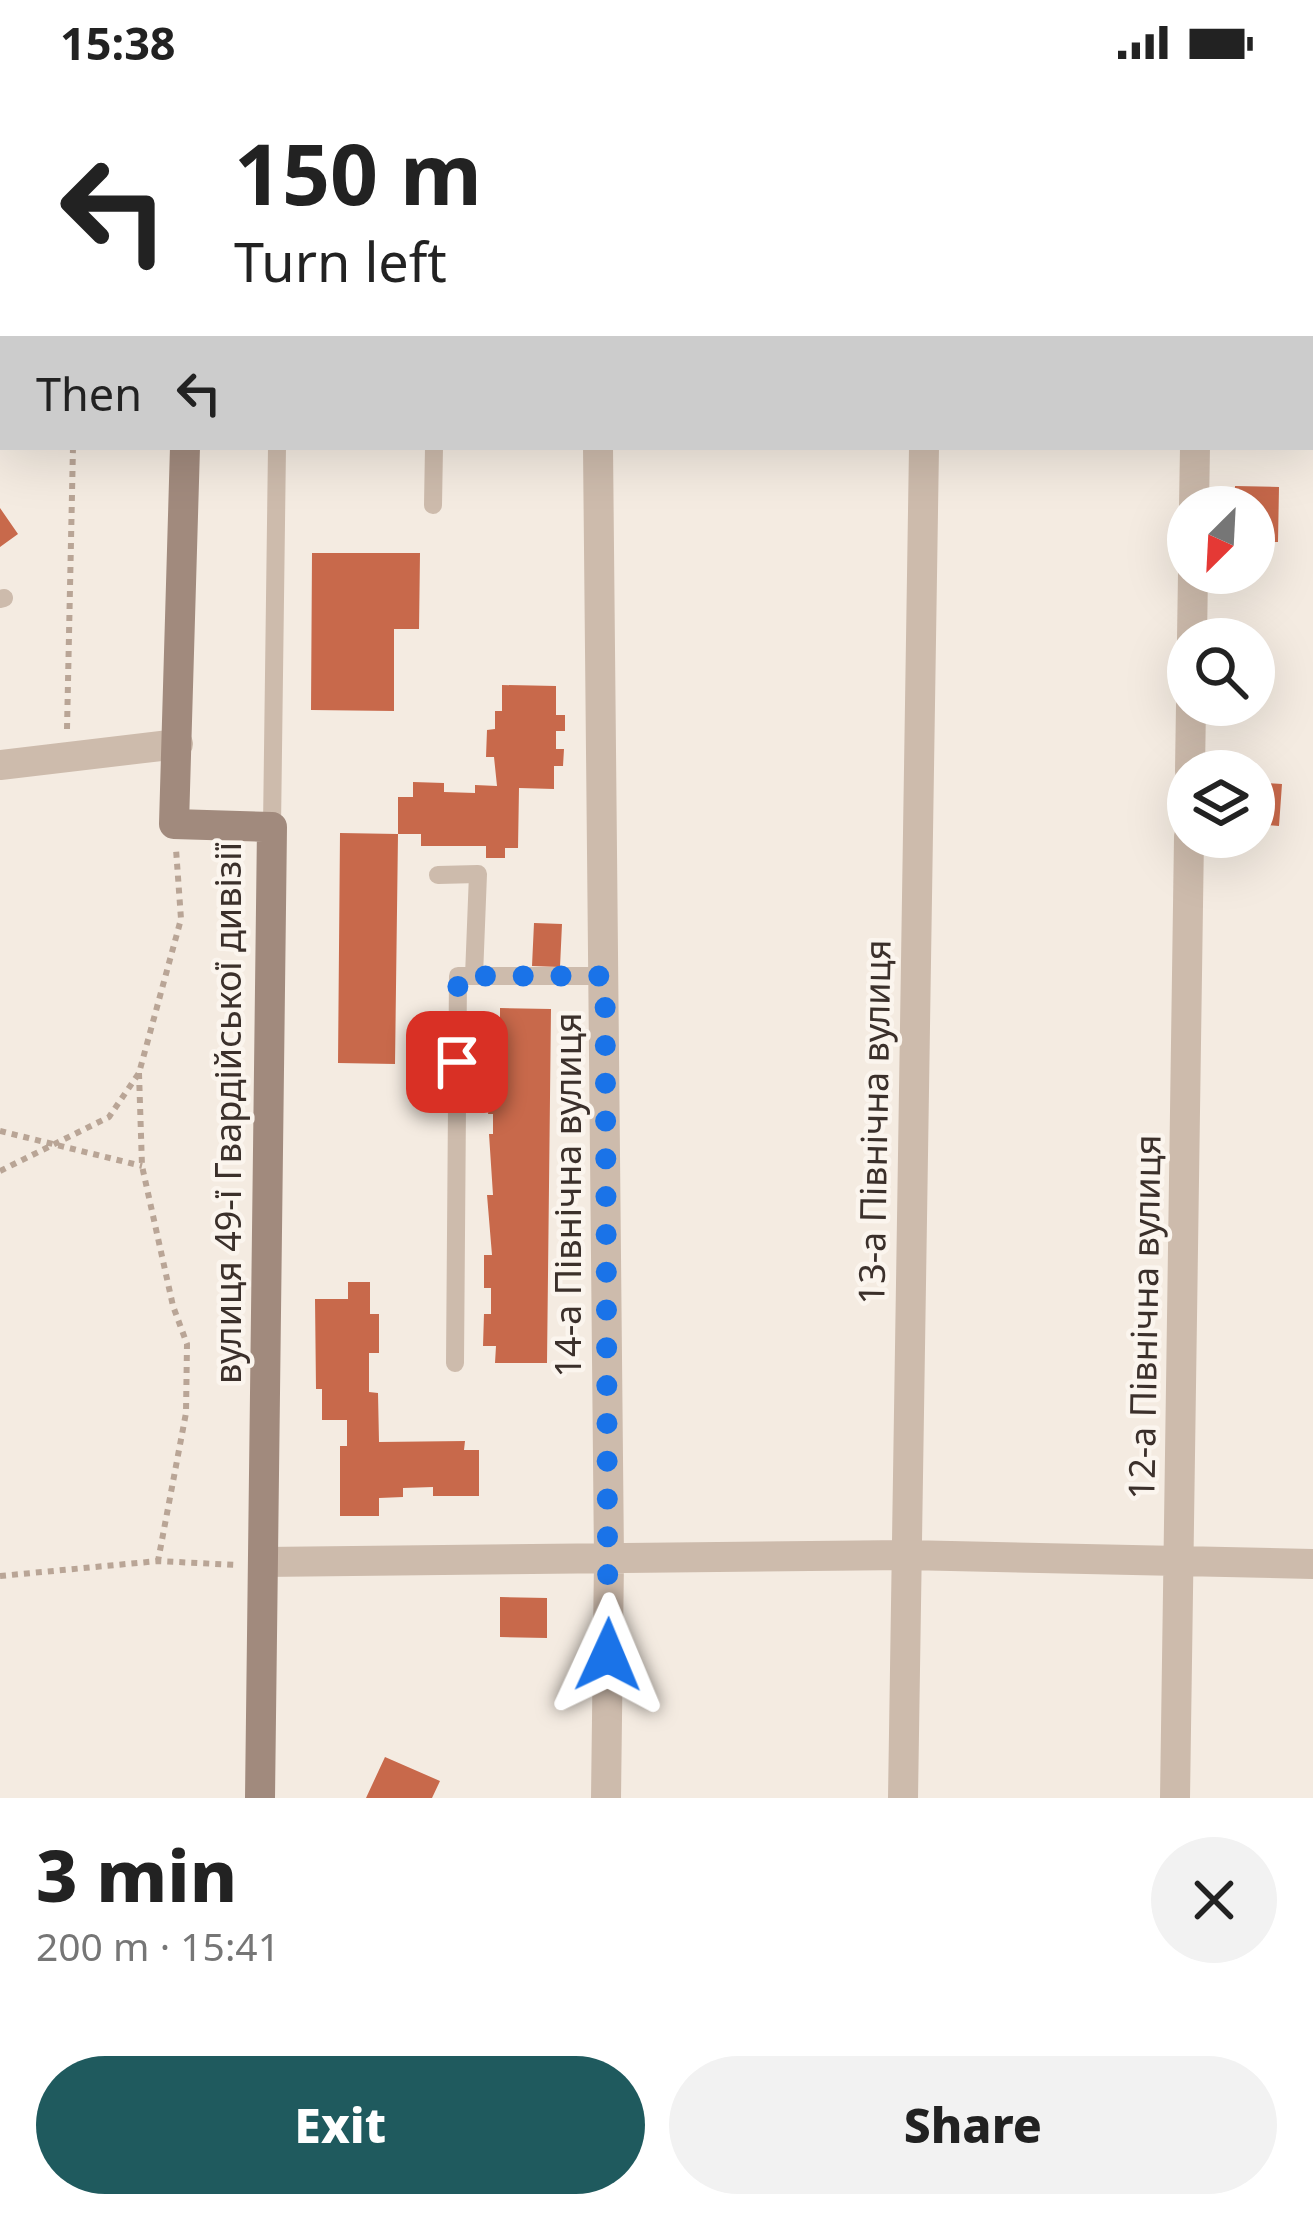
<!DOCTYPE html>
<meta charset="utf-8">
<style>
body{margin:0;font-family:"Noto Sans",sans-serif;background:#f2f2f2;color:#222;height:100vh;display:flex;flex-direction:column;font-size:45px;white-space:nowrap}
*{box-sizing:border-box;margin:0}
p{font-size:39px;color:#767676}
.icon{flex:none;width:66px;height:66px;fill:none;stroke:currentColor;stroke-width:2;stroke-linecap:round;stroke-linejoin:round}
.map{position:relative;height:1714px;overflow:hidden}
.details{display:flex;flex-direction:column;background:#fff;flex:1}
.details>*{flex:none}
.hud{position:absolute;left:0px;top:0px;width:1314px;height:366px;box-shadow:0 12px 48px #0002;background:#fff;color:#222;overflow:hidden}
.needle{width:78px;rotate:204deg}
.tools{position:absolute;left:1167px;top:402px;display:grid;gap:24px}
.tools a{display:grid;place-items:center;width:108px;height:108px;border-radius:50%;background:#fff;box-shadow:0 12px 48px #0002;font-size:60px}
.pin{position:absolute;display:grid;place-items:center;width:102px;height:102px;color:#fff;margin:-51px;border-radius:24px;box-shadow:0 6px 18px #0006}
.me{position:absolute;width:132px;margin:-66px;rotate:1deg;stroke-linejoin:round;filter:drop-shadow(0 0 9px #0008)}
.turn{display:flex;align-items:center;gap:42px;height:252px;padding:0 36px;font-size:54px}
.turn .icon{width:156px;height:156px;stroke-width:2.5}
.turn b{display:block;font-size:84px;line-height:102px}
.then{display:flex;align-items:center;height:114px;padding:0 36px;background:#0003;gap:24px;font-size:45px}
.round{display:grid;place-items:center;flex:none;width:126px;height:126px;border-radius:63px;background:#f2f2f2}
.overview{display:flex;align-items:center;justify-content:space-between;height:204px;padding:0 36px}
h1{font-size:72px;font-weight:800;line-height:90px}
.action{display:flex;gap:24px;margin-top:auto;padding:24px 36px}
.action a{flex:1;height:138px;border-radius:72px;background:#1f5a5e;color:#fff;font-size:48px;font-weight:800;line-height:138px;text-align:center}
.action a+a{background:#f2f2f2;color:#222}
.status{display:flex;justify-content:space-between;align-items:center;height:84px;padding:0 60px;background:#fff;direction:ltr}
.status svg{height:33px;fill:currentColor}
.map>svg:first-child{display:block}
</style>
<div class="status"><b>15:38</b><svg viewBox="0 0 49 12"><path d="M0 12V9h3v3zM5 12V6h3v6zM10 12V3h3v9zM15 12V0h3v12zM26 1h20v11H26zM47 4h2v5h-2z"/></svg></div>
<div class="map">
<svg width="1313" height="1714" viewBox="0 0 1313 1714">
<rect width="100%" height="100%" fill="#f4ebe1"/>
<path fill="#c8694b" d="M1235,402L1279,403L1278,458H1258L1254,423H1234Z
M0,424L18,450L0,463Z
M312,469H420L419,545H394V627L311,626Z
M502,601L556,602V631H565V647H556V665H564L563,682H554V705L519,704L518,764H505V774H486V762H421V750H398V713H413V698L444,699V708L475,709V701L497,702L494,673H486L487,646L495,645V627H502Z
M1254,698L1282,700L1279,742L1254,740Z
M340,749L398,750L395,980L338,979Z
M534,839L562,840L560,883L532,882Z
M500,924L551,925L547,1279H495L496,1262H483L484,1230H491V1204H484V1171H492L487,1111H493L489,1050H493V1030H488L494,991H489V969H494V959H490V939H500Z
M348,1198H370V1230H379V1269H369V1308L378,1309L379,1358L465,1357L464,1366H479V1412H433V1403L403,1404V1413L379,1414V1432H340V1362H347V1336H322V1305H316L315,1215H348Z
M500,1513L547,1514V1554L500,1553Z
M385,1673L440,1697L432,1714H366Z"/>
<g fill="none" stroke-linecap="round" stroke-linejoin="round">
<path stroke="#b9a596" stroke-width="6" stroke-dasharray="6 6" stroke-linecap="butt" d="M321,3V0
M67,645L73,363
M139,989L142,1082L173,1222L187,1260L186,1329L158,1477
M0,1047L142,1082
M0,1087L109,1033L139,989L181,835L176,765
M0,1492L158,1477L236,1481"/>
<path stroke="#cdbbac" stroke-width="18" d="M103,3V0
M288,3V0
M0,182L3,181
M433,421L434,363
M0,515L4,514
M272,743L277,363
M438,791L478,790L474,892
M455,1279L458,892H605"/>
<path stroke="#cdbbac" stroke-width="30" d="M601,3V0
M927,3V0
M1204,3V0
M1311,324H1313
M598,363L609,1476L606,1714
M1194,423L1195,363
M1192,555L1193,489
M0,681L178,660
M1190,687L1191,621
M263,1478L906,1471L1313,1480
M903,1714L924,363
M1175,1714L1189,753"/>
<path stroke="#a18a7d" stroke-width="30" d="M193,3V0
M185,363L174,740L272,743L260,1714"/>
</g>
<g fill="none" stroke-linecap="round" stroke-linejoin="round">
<path stroke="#1a73e8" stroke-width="21" stroke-dasharray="0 37.8" d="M457,978L458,892H605L608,1571"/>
</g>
<g text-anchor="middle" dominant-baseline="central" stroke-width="9" stroke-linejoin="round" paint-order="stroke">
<g font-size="36" fill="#3b302b" stroke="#fbf5ee">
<text transform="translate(227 1029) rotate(-90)">вулиця 49-ї Гвардійської дивізії</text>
<text transform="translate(874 1038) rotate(-89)">13-а Північна вулиця</text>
<text transform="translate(567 1111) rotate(-90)">14-а Північна вулиця</text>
<text transform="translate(1144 1233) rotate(-89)">12-а Північна вулиця</text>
</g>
</g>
</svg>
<div class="tools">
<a><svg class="needle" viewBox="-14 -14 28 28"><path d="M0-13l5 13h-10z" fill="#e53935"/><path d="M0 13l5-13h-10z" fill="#767676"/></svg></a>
<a><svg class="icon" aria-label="search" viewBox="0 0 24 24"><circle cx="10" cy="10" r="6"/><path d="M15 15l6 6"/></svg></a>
<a><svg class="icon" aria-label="layers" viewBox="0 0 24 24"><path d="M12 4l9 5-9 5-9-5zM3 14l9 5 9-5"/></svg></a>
</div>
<div class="pin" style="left:457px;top:978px;background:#d93025"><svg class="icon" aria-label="arrive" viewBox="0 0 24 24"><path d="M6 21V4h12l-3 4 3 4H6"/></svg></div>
<svg class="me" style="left:608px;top:1571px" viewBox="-20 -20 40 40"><path d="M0-17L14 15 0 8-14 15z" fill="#1a73e8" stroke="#fff" stroke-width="4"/></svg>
<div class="hud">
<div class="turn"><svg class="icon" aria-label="left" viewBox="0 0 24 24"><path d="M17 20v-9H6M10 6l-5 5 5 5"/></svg><div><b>150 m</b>Turn left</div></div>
<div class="then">Then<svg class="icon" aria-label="left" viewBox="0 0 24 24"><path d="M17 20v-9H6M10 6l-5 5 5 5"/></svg></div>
</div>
</div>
<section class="details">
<div class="overview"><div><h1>3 min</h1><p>200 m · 15:41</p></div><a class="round"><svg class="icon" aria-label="close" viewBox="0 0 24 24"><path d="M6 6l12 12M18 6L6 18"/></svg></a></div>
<div class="action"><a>Exit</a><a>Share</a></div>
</section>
